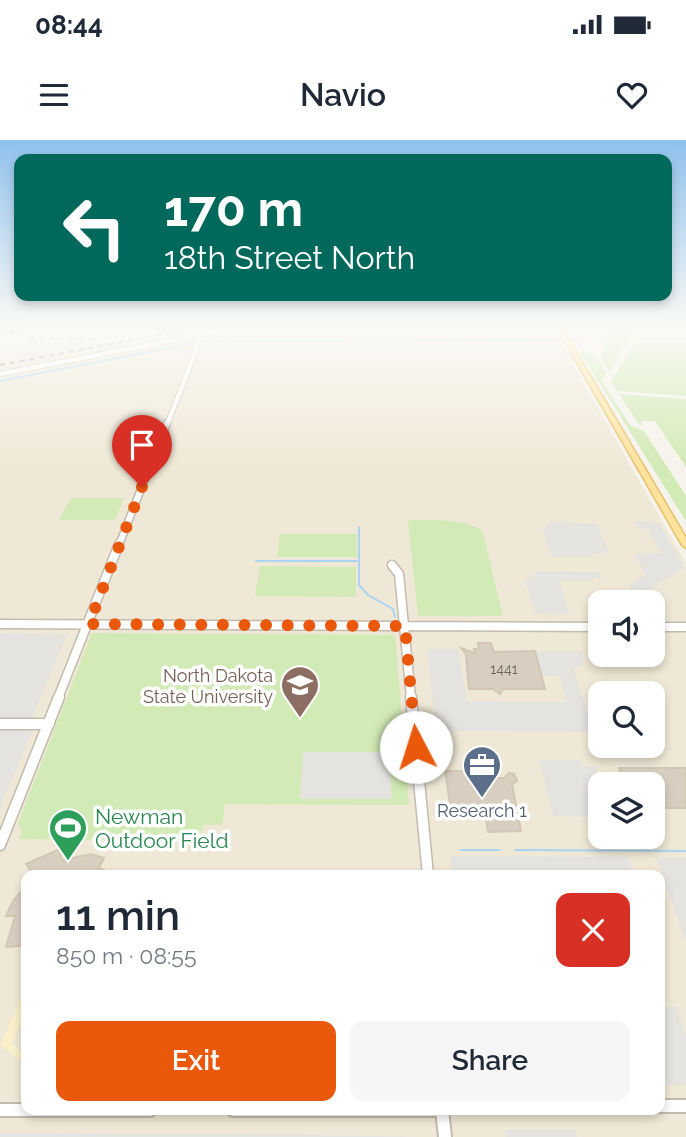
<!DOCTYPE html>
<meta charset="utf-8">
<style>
body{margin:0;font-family:Raleway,sans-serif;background:#f6f6f7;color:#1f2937;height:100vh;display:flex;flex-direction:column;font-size:26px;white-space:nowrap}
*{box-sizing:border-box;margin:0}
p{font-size:23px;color:#747a83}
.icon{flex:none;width:38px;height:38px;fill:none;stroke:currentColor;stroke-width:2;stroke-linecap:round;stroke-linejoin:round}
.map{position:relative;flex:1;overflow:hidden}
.side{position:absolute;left:21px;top:730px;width:644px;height:245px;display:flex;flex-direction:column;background:#fff;border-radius:14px;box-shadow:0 4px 10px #0003}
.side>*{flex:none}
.top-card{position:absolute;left:14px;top:14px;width:658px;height:147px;border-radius:14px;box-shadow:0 4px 10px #0003;background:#00695c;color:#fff;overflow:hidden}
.tools{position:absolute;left:588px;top:450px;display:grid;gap:14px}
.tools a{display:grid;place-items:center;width:77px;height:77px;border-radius:14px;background:#fff;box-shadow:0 4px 10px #0003;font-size:35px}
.pin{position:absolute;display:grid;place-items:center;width:60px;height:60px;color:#fff;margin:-72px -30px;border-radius:50% 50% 50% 0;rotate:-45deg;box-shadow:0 0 7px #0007}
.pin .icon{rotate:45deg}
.me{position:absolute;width:77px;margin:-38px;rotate:355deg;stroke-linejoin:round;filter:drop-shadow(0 0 5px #0008)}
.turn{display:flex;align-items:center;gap:24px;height:147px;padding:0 35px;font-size:32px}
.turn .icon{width:91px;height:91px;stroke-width:2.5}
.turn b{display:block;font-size:49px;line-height:60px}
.round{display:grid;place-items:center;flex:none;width:74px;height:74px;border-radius:14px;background:#f6f6f7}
.overview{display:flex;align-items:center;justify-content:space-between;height:119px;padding:0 35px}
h1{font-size:42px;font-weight:600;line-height:52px}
.button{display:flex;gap:14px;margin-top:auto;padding:14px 35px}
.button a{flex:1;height:80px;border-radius:14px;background:#ea580c;color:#fff;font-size:28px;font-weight:600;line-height:80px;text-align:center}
.button a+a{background:#f6f6f7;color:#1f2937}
.status{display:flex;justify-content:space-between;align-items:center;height:49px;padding:0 35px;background:#fff;direction:ltr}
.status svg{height:19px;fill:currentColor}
header{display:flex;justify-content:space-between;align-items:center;height:91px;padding:0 35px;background:#fff;font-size:32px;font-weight:600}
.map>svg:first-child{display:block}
</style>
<div class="status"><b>08:44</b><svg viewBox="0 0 49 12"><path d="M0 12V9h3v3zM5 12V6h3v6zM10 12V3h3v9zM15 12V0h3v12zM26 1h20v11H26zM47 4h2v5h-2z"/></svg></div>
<header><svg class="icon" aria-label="menu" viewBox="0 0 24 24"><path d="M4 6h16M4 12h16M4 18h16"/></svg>Navio<svg class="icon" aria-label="heart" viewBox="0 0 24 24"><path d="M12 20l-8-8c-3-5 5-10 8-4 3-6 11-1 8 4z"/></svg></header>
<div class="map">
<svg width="686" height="997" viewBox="0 0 686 997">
<rect width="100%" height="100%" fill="#f6f3ec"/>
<path fill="#efe8d6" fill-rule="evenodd" d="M0,188H552L686,423V997H0ZM600,462H653V514H600ZM600,553H653V606H600ZM600,644H653V696H600ZM26,735H660V970H26Z"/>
<path fill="#d2eab5" d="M251,188H550L554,195L227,194Z
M610,188H686V189H647L634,192L609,232L601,217Z
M640,203H686V256L617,251L611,242L633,205Z
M580,212C595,212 599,221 607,233L602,241L630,285L644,291L686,356V381Z
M619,254L686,259V327L655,281H641L643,286L638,283Z
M71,358H124L115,380H59Z
M408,380C432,380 460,378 482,390L503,476H418Z
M280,394H357V417H277Z
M260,426L356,427V457L255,456Z
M92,493L395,495L409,665L225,664L222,685H203L200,701L19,699L22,691L18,683Z"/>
<path fill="#f9efc9" d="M26,847V872L12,903L26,915V925L0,905Z"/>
<path fill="#e5e3e0" d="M634,381L659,383L684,428L640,455L629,445L645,435L635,414L661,413L648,389H638Z
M550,382L597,384L609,412L593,414V417H552L542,389L546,388Z
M538,431L599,432L602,438H593V441H559L570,474L535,473L525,441Z
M0,493L67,495L32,578H0Z
M427,509H458L467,561L566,562L559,536H542L536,511H581L583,523L574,530L594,592L436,591Z
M0,588L33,589L0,668Z
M303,612H389L392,659H300Z
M539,620H580L582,626H595L600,641H605L606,644H600V677L553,676Z
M450,716L628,717L633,735H453Z
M657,718H686V802Z
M660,867H676L686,898V945H660Z
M505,990H576L577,997H506Z
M0,993L278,994L420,997H0Z"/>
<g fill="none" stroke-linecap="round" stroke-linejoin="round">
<path stroke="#a9d4f2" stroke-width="2" d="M573,200L583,197L590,188
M205,201L558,200
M0,241L195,203
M359,387V445L368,455L393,469L395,477
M256,421H357
M461,710H499
M515,710L686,711"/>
<path stroke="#a9d4f2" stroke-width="2.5" d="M660,831H664"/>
</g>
<path fill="#d8cfc1" stroke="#d3c7b4" stroke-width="2" d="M478,503H491L494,512L535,511L545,549H503L500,554L493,549H469L466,514L461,508L475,513L474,509H479Z
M619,628H686V668H653V644H624Z
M445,631H471L474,638H504L509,633L514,634L517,641L512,644L521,691L488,692L486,678L452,677Z
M60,709L62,720L91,714L104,718L99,728L114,735H34L26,724Z
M26,746V805L6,807L15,776H6L13,761Z"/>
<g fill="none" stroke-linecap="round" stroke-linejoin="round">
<defs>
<path id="minor-far4" d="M0,234L236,188
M167,285L195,213L199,195"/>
<path id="minor-far3" d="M119,405L167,283"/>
<path id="minor-far2" d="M392,425L399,434L411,558
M0,484L600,487
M653,487H686
M58,558L119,404"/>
<path id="minor-far1" d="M411,557L428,735
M0,584H49
M0,705L59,557"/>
<path id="minor" d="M660,966H686
M0,970H150
M233,970H434
M442,970L445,997"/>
<path id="major" d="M557,188H562L686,398V408L682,405Z"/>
</defs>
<use href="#minor-far4" stroke="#c2bbae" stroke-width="6"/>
<use href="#minor-far3" stroke="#c2bbae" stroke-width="9"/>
<use href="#minor-far2" stroke="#c2bbae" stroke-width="11"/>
<use href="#minor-far1" stroke="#c2bbae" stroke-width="13"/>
<use href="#minor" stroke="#c2bbae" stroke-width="16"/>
<use href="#major" stroke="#e6c16a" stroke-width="3"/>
<use href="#minor-far4" stroke="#fff" stroke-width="4.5"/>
<use href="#minor-far3" stroke="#fff" stroke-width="6"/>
<use href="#minor-far2" stroke="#fff" stroke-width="8"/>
<use href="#minor-far1" stroke="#fff" stroke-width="10"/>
<use href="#minor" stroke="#fff" stroke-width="12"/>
<use href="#major" fill="#ffe39c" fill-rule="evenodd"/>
<path stroke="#9a9a9a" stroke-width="2" stroke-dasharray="5 5" stroke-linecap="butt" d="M0,190L39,198L97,199
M0,225L197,188"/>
</g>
<linearGradient id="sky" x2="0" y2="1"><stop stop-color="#8fc1ec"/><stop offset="0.57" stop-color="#fbfaf6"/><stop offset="1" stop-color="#fbfaf6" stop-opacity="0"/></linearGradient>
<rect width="686" height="328" fill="url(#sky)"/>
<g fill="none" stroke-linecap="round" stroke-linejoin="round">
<path stroke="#ea580c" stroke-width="12" stroke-dasharray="0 21.6" d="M142,347L89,484L405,486L416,607"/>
</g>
<defs>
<symbol id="university-pin" viewBox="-11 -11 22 30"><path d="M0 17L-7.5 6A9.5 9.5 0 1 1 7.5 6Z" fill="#8d6e63" stroke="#fff"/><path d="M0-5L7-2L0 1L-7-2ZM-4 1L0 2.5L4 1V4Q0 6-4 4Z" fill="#fff"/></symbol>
<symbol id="office-pin" viewBox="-11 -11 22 30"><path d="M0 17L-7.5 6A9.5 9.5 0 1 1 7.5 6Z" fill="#5c6f8a" stroke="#fff"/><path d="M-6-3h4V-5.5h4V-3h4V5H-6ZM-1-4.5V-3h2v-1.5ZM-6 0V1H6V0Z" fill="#fff"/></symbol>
<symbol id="stadium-pin" viewBox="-11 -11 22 30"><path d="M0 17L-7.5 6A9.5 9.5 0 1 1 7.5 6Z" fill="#2e9e5b" stroke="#fff"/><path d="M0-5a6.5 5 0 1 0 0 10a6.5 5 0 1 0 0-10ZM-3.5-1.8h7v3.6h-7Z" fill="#fff"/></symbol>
</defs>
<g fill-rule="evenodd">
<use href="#university-pin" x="278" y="523" width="44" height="60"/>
<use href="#office-pin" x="460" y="603" width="44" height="60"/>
<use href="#stadium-pin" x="46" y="666" width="44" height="60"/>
</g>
<g text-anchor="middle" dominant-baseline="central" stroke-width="7" stroke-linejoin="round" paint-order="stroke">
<g font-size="14" fill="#6e675b">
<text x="504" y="529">1441</text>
</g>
<g font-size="18" fill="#785e54" stroke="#fff" text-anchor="end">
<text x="273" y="535">North Dakota<tspan x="273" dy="21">State University</tspan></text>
</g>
<g font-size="18" fill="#4e5e75" stroke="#fff">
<text x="482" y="670">Research 1</text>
</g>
<g font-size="21" fill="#27864d" stroke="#fff" text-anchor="start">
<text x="95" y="676">Newman<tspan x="95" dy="24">Outdoor Field</tspan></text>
</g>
</g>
</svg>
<div class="tools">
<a><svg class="icon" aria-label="sound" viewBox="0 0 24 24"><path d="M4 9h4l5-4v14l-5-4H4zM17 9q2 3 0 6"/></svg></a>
<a><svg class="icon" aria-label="search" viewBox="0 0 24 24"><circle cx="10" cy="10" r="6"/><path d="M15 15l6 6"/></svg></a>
<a><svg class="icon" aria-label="layers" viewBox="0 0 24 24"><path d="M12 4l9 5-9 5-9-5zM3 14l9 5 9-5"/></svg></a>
</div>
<div class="pin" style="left:142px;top:347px;background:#d93025"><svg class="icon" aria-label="arrive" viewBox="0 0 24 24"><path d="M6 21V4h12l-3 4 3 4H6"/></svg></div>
<svg class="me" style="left:416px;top:607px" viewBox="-20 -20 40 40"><circle r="19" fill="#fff"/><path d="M0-13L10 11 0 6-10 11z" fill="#ea580c"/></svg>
<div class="top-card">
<div class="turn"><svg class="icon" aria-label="left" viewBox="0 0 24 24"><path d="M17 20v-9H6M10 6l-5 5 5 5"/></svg><div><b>170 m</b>18th Street North</div></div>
</div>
<section class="side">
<div class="overview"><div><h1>11 min</h1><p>850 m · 08:55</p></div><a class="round" style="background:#d93025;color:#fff"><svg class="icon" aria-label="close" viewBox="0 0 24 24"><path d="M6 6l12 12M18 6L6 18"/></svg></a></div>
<div class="button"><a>Exit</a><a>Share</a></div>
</section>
</div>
